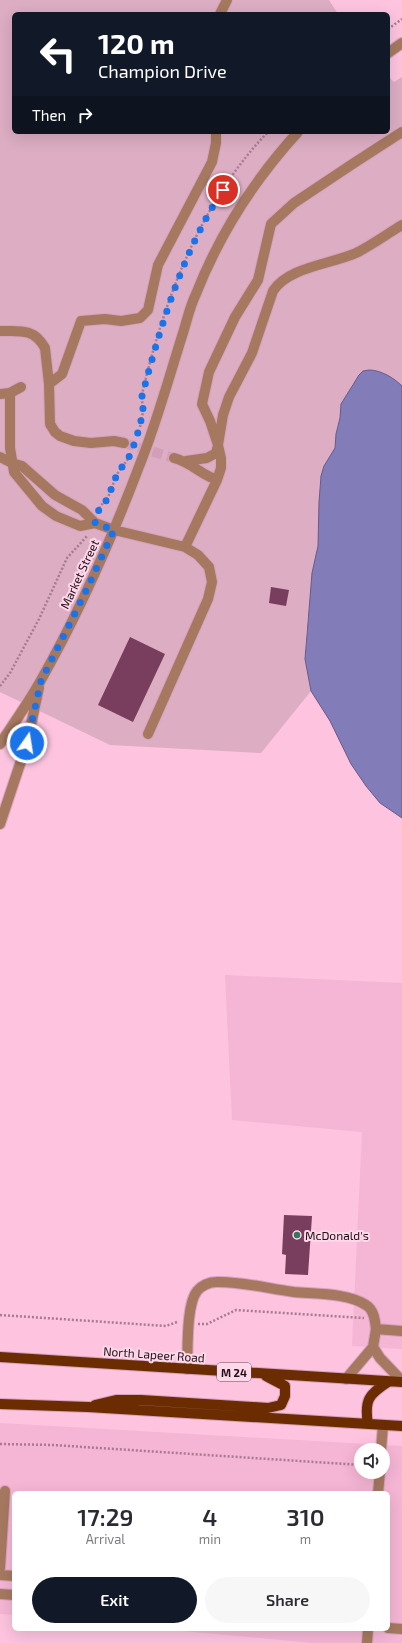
<!DOCTYPE html>
<style>
body{margin:0;font-family:"Exo 2",sans-serif;background:#f7f7f7;color:#2b2b33;height:100vh;display:flex;flex-direction:column;font-size:15px;white-space:nowrap}
*{box-sizing:border-box;margin:0}
p{font-size:13px;color:#7c7c81}
.icon{flex:none;width:22px;height:22px;fill:none;stroke:currentColor;stroke-width:2;stroke-linecap:round;stroke-linejoin:round}
.map{position:relative;flex:1;overflow:hidden}
.details{position:absolute;left:12px;top:1491px;width:378px;height:140px;display:flex;flex-direction:column;background:#fff;border-radius:6px;box-shadow:0 4px 16px #0002}
.details>*{flex:none}
.guide{position:absolute;left:12px;top:12px;width:378px;height:122px;border-radius:6px;box-shadow:0 4px 16px #0002;background:#111827;color:#fff;overflow:hidden}
.fabs{position:absolute;left:354px;top:1443px;display:grid;gap:8px}
.fabs a{display:grid;place-items:center;width:36px;height:36px;border-radius:50%;background:#fff;box-shadow:0 4px 16px #0002;font-size:20px}
.pin{position:absolute;display:grid;place-items:center;width:34px;height:34px;color:#fff;margin:-17px;border:2px solid #fff;border-radius:50%;box-shadow:0 1px 4px #0007}
.me{position:absolute;width:44px;margin:-22px;rotate:13deg;stroke-linejoin:round;filter:drop-shadow(0 0 3px #0008)}
.turn{display:flex;align-items:center;gap:14px;height:84px;padding:0 20px;font-size:18px}
.turn .icon{width:52px;height:52px;stroke-width:2.5}
.turn b{display:block;font-size:28px;line-height:34px}
.then{display:flex;align-items:center;height:38px;padding:0 20px;background:#0003;gap:8px;font-size:15px}
.eta{display:flex;justify-content:space-evenly;align-items:center;height:68px;text-align:center}
.eta b{font-size:24px;font-weight:600;line-height:28px}
.primary-button{display:flex;gap:8px;margin-top:auto;padding:8px 20px}
.primary-button a{flex:1;height:46px;border-radius:24px;background:#111827;color:#fff;font-size:16px;font-weight:600;line-height:46px;text-align:center}
.primary-button a+a{background:#f7f7f7;color:#2b2b33}
.map>svg:first-child{display:block}
</style>
<div class="map">
<svg width="402" height="1643" viewBox="0 0 402 1643">
<rect width="100%" height="100%" fill="#fdc3df"/>
<path fill="#f5b5d4" fill-rule="evenodd" d="M225,975L402,983V1349L352,1346L362,1132L232,1120Z
M0,1423L402,1446V1643H312L161,1629H388V1493H14V1615L0,1614ZM361,1450H383V1472H361Z"/>
<path fill="#dcadc3" d="M0,0H329L338,14H14V132H388V76L394,82L402,77V386L389,377L353,383L346,397L341,404L340,418L336,434L335,448L324,466L320,481L318,546L312,573L306,636L305,659L311,691L261,753L110,745L0,692Z"/>
<path fill="#827cb8" stroke="#665b89" d="M369,370C381,370 394,378 402,386V818L380,803L366,786L351,764L330,721L311,691L305,659L312,573L318,546L319,502L321,476L324,466L335,448L336,434L340,418L341,404L359,375L363,371Z"/>
<path fill="#793e5d" d="M271,587L289,590L286,606L269,603Z
M130,637L165,654L133,722L98,705Z
M284,1215L312,1216L308,1275L285,1274L286,1255L282,1254Z"/>
<g fill="none" stroke-linecap="round" stroke-linejoin="round">
<path stroke="#d19fb8" stroke-width="10" stroke-dasharray="10 5" stroke-linecap="butt" d="M124,443L174,458"/>
<defs>
<path id="minor" d="M220,14L227,0
M388,53L402,43
M0,331C20,331 34,328 45,348L49,384L50,424L55,432L60,436L74,441L91,443L114,441L124,443
M49,384L62,374L81,321L105,319L121,321L140,318L148,310L158,265L212,162L216,143V132
M21,387L10,393V448L14,472L42,506L56,516L80,526L95,523
M0,394L10,393
M0,457L12,463L22,466L55,495L82,510L95,523L114,530L185,547L198,555L209,567L212,582L208,599L148,734
M174,458C192,463 200,474 217,480L221,468V458L218,445L223,415L229,397L252,353L273,291C288,267 332,264 356,253C372,245 387,234 402,225
M186,461L207,458L216,453L218,445L210,421L202,404L209,372L235,317L258,280L271,224L294,203L354,163L402,132
M185,547L217,480
M0,744C14,723 29,702 41,680C80,611 112,538 140,464C157,422 169,377 183,333C187,320 190,306 196,294C220,233 254,180 298,132
M0,824L27,743L39,688
M373,1347L380,1358L402,1381
M187,1369C188,1350 186,1305 197,1291C201,1286 209,1282 216,1282C240,1281 270,1289 294,1292C316,1294 348,1293 366,1305C374,1310 375,1320 376,1329
M346,1379L373,1347L376,1329L402,1331
M381,1450L383,1425
M378,1493L380,1472
M0,1568L5,1491
M0,1575L14,1576
M0,1594L14,1595
M388,1628L402,1629
M367,1643L368,1629"/>
<path id="major" d="M0,1357L402,1382
M0,1404L88,1407L402,1426
M95,1405L116,1400H141L268,1408L281,1405L285,1396V1386L266,1376
M368,1424C364,1400 369,1394 388,1382"/>
</defs>
<use href="#minor" stroke="#d6a3bc" stroke-width="12"/>
<use href="#major" stroke="#d6a3bc" stroke-width="12"/>
<path stroke="#a67b90" stroke-width="2.5" stroke-dasharray="2 2" stroke-linecap="butt" d="M388,29L402,19
M140,427C141,421 143,415 143,409C143,404 141,399 142,394C164,301 200,202 268,132
M98,512L100,506L107,500L117,474L131,455
M0,686L10,673L39,619L67,558L88,535
M0,1315L166,1326L177,1322
M198,1324H207L236,1310L364,1318
M0,1444L53,1445L361,1465"/>
<use href="#minor" stroke="#a67860" stroke-width="10"/>
<use href="#major" stroke="#6a2c00" stroke-width="10"/>
</g>
<g fill="none" stroke-linecap="round" stroke-linejoin="round">
<path stroke="#1a73e8" stroke-width="7" stroke-dasharray="0 12.6" d="M27,743L41,681L86,591L114,530L95,523L100,506L107,500L117,474L131,454L140,426L143,409L142,396C161,325 182,253 223,190"/>
</g>
<circle fill="#38745f" stroke="#fcd8e9" stroke-width="1.5" cx="297" cy="1235" r="4"/>
<g text-anchor="middle" dominant-baseline="central" stroke-width="4" stroke-linejoin="round" paint-order="stroke">
<rect fill="#fcd8e9" stroke="#644b58" stroke-width="1" x="217" y="1363" width="34" height="18" rx="3"/>
<g font-size="11" font-weight="bold" fill="#230f1a">
<text x="234" y="1372">M 24</text>
</g>
<g font-size="12" fill="#230f1a" stroke="#fcd8e9">
<text transform="translate(79 574) rotate(-65)">Market Street</text>
<text transform="translate(154 1354) rotate(4)">North Lapeer Road</text>
</g>
<g font-size="12" fill="#230f1a" stroke="#fcd8e9" text-anchor="start">
<text x="305" y="1235">McDonald's</text>
</g>
</g>
</svg>
<div class="fabs">
<a><svg class="icon" aria-label="sound" viewBox="0 0 24 24"><path d="M4 9h4l5-4v14l-5-4H4zM17 9q2 3 0 6"/></svg></a>
</div>
<div class="pin" style="left:223px;top:190px;background:#d93025"><svg class="icon" aria-label="arrive" viewBox="0 0 24 24"><path d="M6 21V4h12l-3 4 3 4H6"/></svg></div>
<svg class="me" style="left:27px;top:743px" viewBox="-20 -20 40 40"><circle r="17" fill="#1a73e8" stroke="#fff" stroke-width="3"/><path d="M0-11L8 9 0 5-8 9z" fill="#fff"/></svg>
<div class="guide">
<div class="turn"><svg class="icon" aria-label="left" viewBox="0 0 24 24"><path d="M17 20v-9H6M10 6l-5 5 5 5"/></svg><div><b>120 m</b>Champion Drive</div></div>
<div class="then">Then<svg class="icon" aria-label="right" viewBox="0 0 24 24"><path d="M7 20v-9h11M14 6l5 5-5 5"/></svg></div>
</div>
<section class="details">
<div class="eta">
<div><b>17:29</b><p>Arrival</p></div>
<div><b>4</b><p>min</p></div>
<div><b>310</b><p>m</p></div>
</div>
<div class="primary-button"><a>Exit</a><a>Share</a></div>
</section>
</div>
